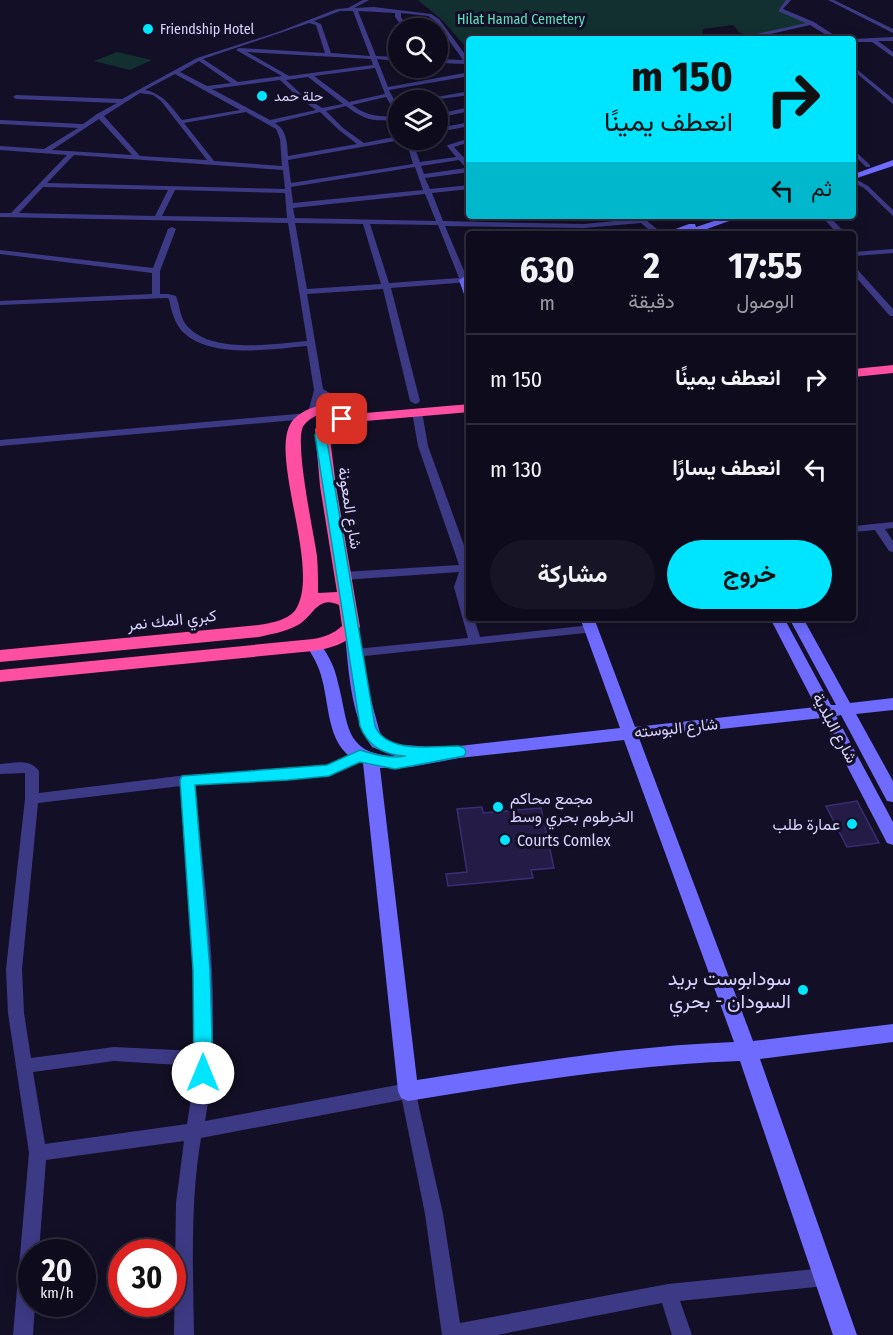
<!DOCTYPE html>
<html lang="ar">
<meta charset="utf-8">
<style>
body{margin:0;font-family:"Fira Sans Condensed",Vazirmatn,sans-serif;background:#171425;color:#f1f3f6;direction:rtl;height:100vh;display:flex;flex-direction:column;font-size:22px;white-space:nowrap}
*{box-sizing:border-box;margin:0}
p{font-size:20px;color:#9b9ba3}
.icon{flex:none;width:33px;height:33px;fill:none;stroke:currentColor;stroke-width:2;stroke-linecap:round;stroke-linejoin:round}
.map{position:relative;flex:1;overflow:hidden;direction:ltr}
.sheet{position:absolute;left:466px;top:231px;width:390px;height:390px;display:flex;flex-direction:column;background:#0e0b1c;border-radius:6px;box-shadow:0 3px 15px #0003,0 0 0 2px #2e2b3b;direction:rtl}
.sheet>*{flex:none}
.banner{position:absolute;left:466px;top:36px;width:390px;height:183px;border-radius:6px;box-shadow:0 3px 15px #0003,0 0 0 2px #2e2b3b;direction:rtl;background:#00e5ff;color:#111;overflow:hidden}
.controls{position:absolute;left:388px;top:18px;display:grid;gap:12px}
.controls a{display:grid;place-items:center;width:60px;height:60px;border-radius:50%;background:#0e0b1c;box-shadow:0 3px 15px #0003,0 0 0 2px #2e2b3b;font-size:30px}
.speed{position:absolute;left:18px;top:1239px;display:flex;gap:12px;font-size:30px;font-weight:700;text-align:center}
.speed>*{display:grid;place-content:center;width:78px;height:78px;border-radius:50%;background:#0e0b1c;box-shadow:0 3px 15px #0003,0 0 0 2px #2e2b3b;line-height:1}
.speed small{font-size:15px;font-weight:400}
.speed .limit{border:9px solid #d22;background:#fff;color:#111}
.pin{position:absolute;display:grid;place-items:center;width:51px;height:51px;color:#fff;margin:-26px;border-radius:12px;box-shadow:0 3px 9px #0006}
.me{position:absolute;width:66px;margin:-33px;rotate:0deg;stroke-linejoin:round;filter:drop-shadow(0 0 4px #0008)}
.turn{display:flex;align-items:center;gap:21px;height:126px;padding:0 24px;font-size:27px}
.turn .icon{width:78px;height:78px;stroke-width:2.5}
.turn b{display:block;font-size:42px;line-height:51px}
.then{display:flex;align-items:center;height:57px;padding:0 24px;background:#0003;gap:12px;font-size:22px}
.eta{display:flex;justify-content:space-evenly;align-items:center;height:102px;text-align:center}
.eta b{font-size:36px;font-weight:700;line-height:42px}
.button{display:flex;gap:12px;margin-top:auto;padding:12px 24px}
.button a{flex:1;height:69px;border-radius:36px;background:#00e5ff;color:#111;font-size:24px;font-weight:700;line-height:69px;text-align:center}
.button a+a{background:#171425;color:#f1f3f6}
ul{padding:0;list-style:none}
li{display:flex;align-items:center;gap:18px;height:90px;padding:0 24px;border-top:2px solid #2e2b3b}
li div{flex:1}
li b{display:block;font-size:22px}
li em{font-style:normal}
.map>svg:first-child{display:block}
</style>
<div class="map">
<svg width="893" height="1335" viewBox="0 0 893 1335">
<rect width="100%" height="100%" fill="#130f26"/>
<path fill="#12302f" d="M418,0H791L778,10L811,24L752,36L740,33L733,25L703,29L702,39H470L469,46L464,45L443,21Z
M117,52L152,60L130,70L94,61Z"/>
<path fill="#241b47" stroke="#3b2d73" stroke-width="1.5" d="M857,801L879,843L847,847L826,806Z
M482,807L483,813L541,808L554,868L531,870L533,878L448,886L446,874L467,872L457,809Z"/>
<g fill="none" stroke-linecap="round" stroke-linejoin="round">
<path fill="#3d3a85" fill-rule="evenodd" d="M363,0H369L354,8L374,7L431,14L439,19L470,61V68L465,64L438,63V59L463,60L435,21L428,16L401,13V17L408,28H403L395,17V13L358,11L376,56L399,57V61L377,59L388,87L470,72V76L389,90L399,109V119C376,122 365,121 346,106L326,111L343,128L364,143L399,136V140H401L288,160L291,183L413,164L406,140H412L420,162L456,157L447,146L448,145L470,138V142L454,147L470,164V172L425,178L430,189L470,185V189L432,193L443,221L584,224L636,219L635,216H641L663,234H654L641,223L584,228L445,226L467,278H470V282L391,288L420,401L418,403L415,404L410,401L383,289L307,294L323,389L342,400L363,403V407L337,404L322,395L317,413L307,419L0,446V440L308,413L314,390L307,346C271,349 208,360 181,330C174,321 171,310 169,299L167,298L0,305V301L152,294V273L0,254V250L153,268L168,229L172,227L176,229L160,271V294H168L176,296C180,306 180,319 188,327C214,354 273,344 307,341L288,223L0,217V213H11L67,155L0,150V146L44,149L78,128L0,124V120L83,124L97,114L117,103L16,99L13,97L16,95L122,99L197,58L278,32L337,9L348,8ZM340,11H353L370,56L331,53L321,24L314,21ZM309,23L316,25L325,53L239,48L236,50L282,76L238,82L203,59ZM247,52L371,59L373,65L289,76ZM199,61L231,83L207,86L180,72ZM375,68L385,94L349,102L314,76ZM175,74L240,110L182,120C171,106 163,94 145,90ZM308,77L343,104L322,108L302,95L286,80ZM280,80L298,97L316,110L270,120L212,89ZM140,93L153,95L161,101L207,160L140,156L104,116ZM386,97L397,115C380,118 367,116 352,105ZM246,112L276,129L280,139L282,166L214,161L184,123ZM320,112L339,130L357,144L288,156C287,143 287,130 275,123ZM99,119L132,155L52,150ZM74,155L283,170L285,189L47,183ZM459,160L466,168L424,174L421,166ZM415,167L423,190L293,203L291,187ZM43,187L168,190L155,216L19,213ZM175,190L285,193L287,218L162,216ZM425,194L436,221L295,218L293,208ZM295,223L363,224L381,284L307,289ZM370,224L438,225L459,278L389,283Z
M786,0H791L783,9L814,22L840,39H833L810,25L758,37L761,39L752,37V35L806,23L778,11Z
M828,0H834L893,29V33Z
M893,37V41H878L893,52V57L872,42H854V39Z
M854,67L893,99V104L854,71Z
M470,91V95L432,100H420Z
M470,107V111L438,118V114Z
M470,122V126L438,132V128Z
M854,150L870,165V167H866L854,155Z
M854,178L868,186L893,210V216L864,188L854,183Z
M821,216H829L846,234H838Z
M893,249V253L854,256V252Z
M854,269H857L893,309V316H890L854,275Z
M417,409L422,412L428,446L470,562V574L466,587L470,601V618H474L480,637L591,625L595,626L597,629L595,632L355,657L351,656L349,653L351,650L355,649L468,638L454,587L459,572L343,580L337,576L343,572L459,565L418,446L412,412Z
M893,522V528L885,529L893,541V552L889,551L875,530L854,532V526Z
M360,751L365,753L366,756L365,759L329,775L288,780L194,785C206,890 224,1016 205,1121L408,1083L414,1085L443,1214L460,1323L668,1284L825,1268L832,1270L834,1277L832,1284L825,1286L680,1301L692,1335H672L662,1303L497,1335H442L425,1214L402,1100L201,1138C190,1203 193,1269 194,1335H174L176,1203L184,1141L46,1160L39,1252H32V1304H35L33,1335H13L29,1153L8,1013L6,969L25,799V773L0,774V764C14,763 30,758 39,771V793L187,775L288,770L327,765ZM181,786C190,874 198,962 196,1051L114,1047L31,1058L24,1013L22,969L38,803ZM114,1061L196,1066L187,1124L45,1144L33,1072Z"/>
<path fill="#6f6bff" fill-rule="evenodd" d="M893,160V166L854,179V174Z
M729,216H743L693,234H662L689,224H695L696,227Z
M464,277L470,282V300L465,297L459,280Z
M580,618H594L635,727L816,707L770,618H784L831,705H836L789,618H803L850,703L893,698V710L856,714L893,781V802L887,801L841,715L836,716L893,822V845L887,843L822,718L639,738L753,1041L893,1024V1042L760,1059L857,1335H833L740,1061C628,1065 519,1083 408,1101L401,1098L398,1091L363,763C327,752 330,708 322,679C319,666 313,656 306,645L308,641H318C328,654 335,667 338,683C349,723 343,754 395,756L372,747C349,714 349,666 344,627L346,624L351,622L358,627L368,689L380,733C392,751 411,742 429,748L431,752L459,746L620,728ZM624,740L734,1042C627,1046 522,1064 417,1080L380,768L411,767L459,758Z"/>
<path fill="#ff4fa3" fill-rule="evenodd" d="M893,365V373L854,377V369Z
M360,401L365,402L367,405L365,408C345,413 319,407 304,425C293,438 314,534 317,556C318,568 318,581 318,593L337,592L320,486L315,429C323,419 330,418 342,415L470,404V412L342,423L334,425L329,430L336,486L360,627C349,644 331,648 313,651L0,682V670L313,639C325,637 333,634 342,626L339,605C317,594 313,618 296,626C285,632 271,634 259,637L0,662V650L259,625C271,623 289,620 296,609C322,567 265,448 294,419C311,402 338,403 360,401Z"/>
</g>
<path fill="#00e5ff" stroke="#0095a6" stroke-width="1.5" d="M342,415L347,419L346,421L330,427L326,435L375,726C386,754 434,746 459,746L464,748L466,752L464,756L459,757L395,769L360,762L329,776L288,780L195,785L210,970L213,1073L210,1079L203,1082L197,1079L194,1073L193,970L180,780L182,776L327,765L360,750C376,755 390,759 406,756C384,755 368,747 360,726L315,435L321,423Z"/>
<g fill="#00e5ff" stroke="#130f26" stroke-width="2">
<circle cx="148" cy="29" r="6"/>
<circle cx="262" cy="96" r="6"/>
<circle cx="498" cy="807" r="6"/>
<circle cx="852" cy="824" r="6"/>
<circle cx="505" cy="840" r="6"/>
<circle cx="803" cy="990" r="6"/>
</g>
<g text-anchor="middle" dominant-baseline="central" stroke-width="6" stroke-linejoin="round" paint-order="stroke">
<g font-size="14" fill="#5fe0c0" stroke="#130f26">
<text x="521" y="19">Hilat Hamad Cemetery</text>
</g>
<g font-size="14" fill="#d9d4ff" stroke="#130f26" text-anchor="start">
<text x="160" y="29">Friendship Hotel</text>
<text x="274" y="96">حلة حمد</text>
</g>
<g font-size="16" fill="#d9d4ff" stroke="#130f26">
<text transform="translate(350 508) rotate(81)">شارع المعونة</text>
<text transform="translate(172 620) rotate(-6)">كبري المك نمر</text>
<text transform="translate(676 728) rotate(-6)">شارع البوسته</text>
<text transform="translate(835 728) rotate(62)">شارع البلدية</text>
</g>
<g font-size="16" fill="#d9d4ff" stroke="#130f26" text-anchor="start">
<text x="510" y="798">مجمع محاكم<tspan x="510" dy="18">الخرطوم بحري وسط</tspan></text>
<text x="840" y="824" text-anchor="end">عمارة طلب</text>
<text x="517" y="840">Courts Comlex</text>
</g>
<g font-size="20" fill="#d9d4ff" stroke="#130f26" text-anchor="end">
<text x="791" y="978">سودابوست بريد<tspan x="791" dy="23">السودان - بحري</tspan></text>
</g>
</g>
</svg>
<div class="controls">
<a><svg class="icon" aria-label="search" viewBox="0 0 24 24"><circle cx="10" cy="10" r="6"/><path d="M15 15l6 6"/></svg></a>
<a><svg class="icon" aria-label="layers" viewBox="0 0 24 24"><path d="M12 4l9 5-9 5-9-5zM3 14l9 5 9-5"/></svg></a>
</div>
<div class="speed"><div>20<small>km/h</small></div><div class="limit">30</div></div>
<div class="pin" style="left:342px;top:419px;background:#d93025"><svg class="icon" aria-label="arrive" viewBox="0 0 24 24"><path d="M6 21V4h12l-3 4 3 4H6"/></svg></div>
<svg class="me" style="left:203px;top:1073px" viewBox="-20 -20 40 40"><circle r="19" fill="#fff"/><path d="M0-13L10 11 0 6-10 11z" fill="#00e5ff"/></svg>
<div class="banner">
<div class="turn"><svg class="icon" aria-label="right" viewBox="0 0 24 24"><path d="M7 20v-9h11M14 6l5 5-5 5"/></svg><div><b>150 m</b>انعطف يمينًا</div></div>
<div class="then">ثم<svg class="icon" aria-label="left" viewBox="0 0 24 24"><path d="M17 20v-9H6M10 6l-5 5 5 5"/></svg></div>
</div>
<section class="sheet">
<div class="eta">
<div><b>17:55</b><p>الوصول</p></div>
<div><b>2</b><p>دقيقة</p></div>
<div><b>630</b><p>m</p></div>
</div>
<ul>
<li><svg class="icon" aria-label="right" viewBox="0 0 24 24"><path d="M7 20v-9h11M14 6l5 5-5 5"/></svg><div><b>انعطف يمينًا</b></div><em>150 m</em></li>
<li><svg class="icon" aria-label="left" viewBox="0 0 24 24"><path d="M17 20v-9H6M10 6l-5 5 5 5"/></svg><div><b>انعطف يسارًا</b></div><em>130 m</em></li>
</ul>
<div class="button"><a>خروج</a><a>مشاركة</a></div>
</section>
</div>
